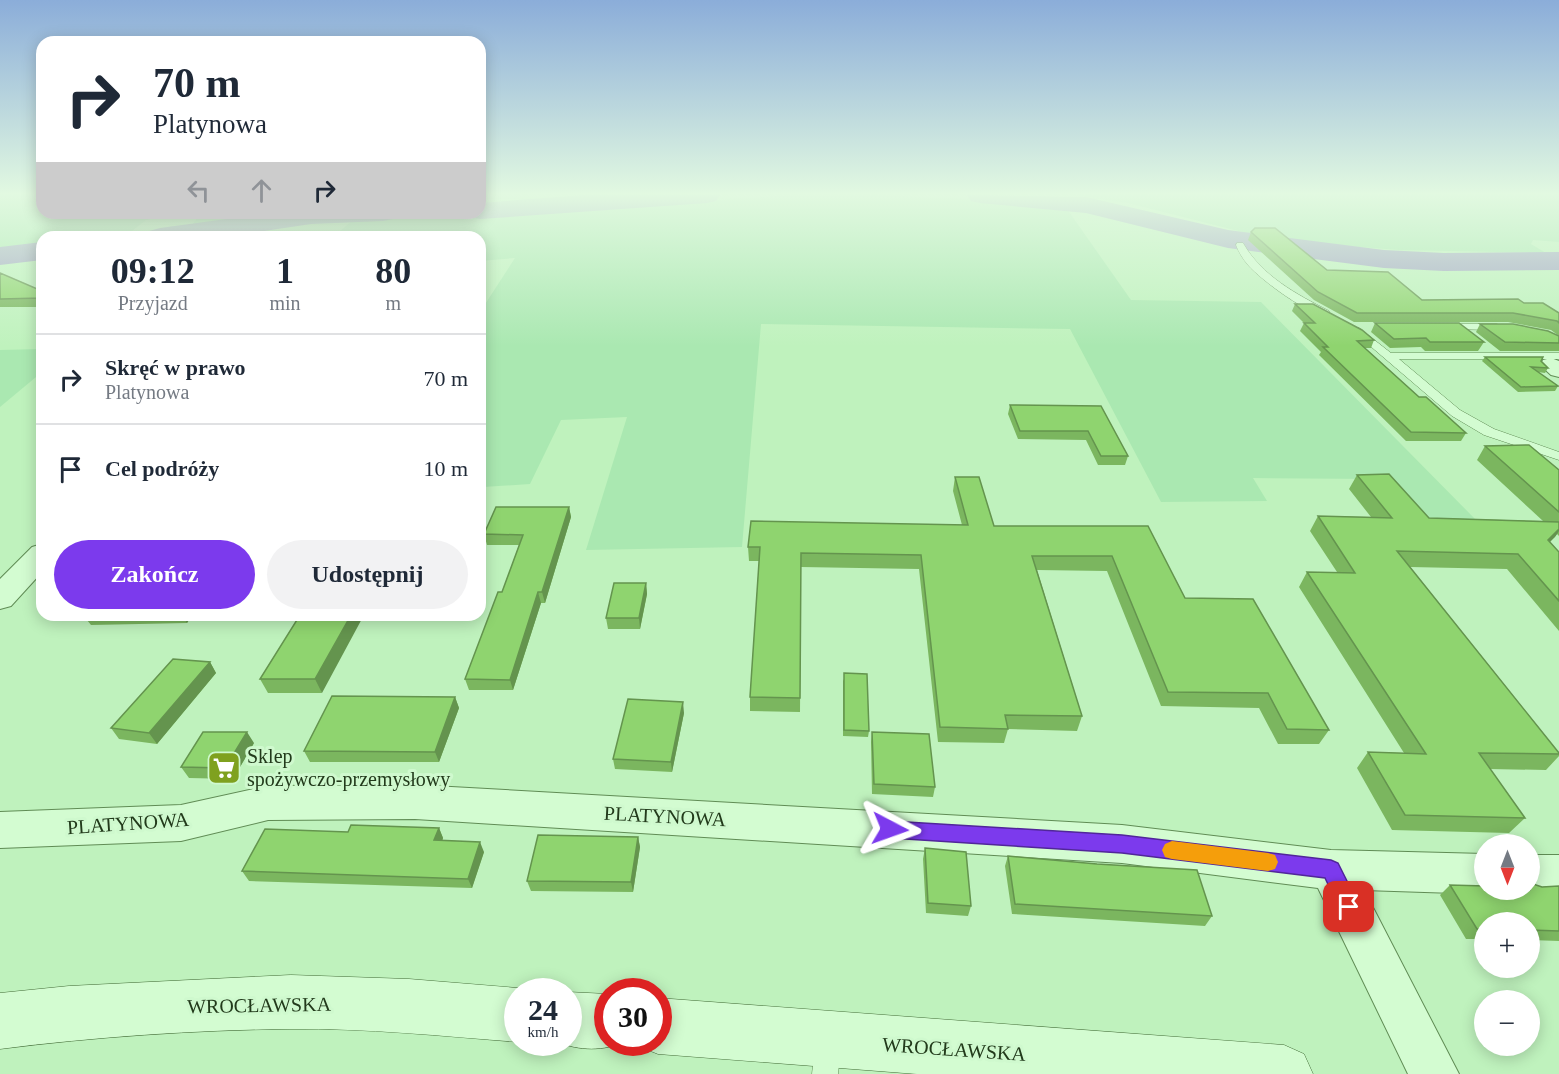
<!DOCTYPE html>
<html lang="pl">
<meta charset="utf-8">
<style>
body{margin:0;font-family:Georgia,serif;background:#f2f2f3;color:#1f2937;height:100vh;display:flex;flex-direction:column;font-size:22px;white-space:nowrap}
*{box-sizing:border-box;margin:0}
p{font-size:20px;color:#747a83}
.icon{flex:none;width:33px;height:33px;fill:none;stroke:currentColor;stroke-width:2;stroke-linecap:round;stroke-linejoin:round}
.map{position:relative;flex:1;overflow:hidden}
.details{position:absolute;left:36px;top:231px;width:450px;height:390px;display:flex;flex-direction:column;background:#fff;border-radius:18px;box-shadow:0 3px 15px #0003}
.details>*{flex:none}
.guide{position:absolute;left:36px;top:36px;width:450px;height:183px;border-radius:18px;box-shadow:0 3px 15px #0003;background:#fff;color:#1f2937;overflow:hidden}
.needle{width:39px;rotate:180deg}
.fabs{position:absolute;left:1474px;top:834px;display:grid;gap:12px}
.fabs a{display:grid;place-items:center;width:66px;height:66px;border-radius:50%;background:#fff;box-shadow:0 3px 15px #0003;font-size:30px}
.speed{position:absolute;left:504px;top:978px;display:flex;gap:12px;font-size:30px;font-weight:700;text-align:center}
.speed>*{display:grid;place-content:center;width:78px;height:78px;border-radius:50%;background:#fff;box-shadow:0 3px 15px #0003;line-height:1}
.speed small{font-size:15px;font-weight:400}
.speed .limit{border:9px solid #d22;background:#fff;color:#111}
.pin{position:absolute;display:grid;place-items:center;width:51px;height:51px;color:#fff;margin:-26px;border-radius:12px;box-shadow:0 3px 9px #0006}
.me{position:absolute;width:66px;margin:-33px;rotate:94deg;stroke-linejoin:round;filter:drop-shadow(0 0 4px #0008)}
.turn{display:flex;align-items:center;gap:21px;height:126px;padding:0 18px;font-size:27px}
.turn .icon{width:78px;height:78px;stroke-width:2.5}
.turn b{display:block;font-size:42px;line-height:51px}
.lanes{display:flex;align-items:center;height:57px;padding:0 18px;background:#0003;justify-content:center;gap:30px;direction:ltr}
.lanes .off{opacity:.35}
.eta{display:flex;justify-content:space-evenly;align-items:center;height:102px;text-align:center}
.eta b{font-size:36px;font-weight:700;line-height:42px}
.button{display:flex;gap:12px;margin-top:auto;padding:12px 18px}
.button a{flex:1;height:69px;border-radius:36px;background:#7c3aed;color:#fff;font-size:24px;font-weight:700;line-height:69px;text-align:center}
.button a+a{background:#f2f2f3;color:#1f2937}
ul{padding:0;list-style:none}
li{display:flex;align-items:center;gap:18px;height:90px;padding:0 18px;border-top:2px solid #e0e1e3}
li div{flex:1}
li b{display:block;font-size:22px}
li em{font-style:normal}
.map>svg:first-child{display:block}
</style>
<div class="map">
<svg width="1559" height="1074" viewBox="0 0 1559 1074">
<rect width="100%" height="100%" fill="#bff2bd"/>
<path fill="#aae8b1" d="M0,195H42V213H182L146,220L132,231L86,237H42V243L0,248Z
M879,195L1020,202L1067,209L1131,300L1261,302L1477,521H1417L1377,479L1253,478L1267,501L1161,502L1070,329L761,324L742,547L586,550L627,417L561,420L530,484L483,487L480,493V312L515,258L480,261V237H333L353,220L521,213L779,196Z
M1072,195H1559V242L1533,240L1531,244L1546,253L1399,250L1331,245L1254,235L1128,203Z
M201,213H284L192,225Z
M42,349V372L0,407V350Z"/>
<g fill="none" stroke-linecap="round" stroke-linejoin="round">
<path fill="#a1a2c3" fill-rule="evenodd" d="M584,195H720L716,201L707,203L480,219L470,217L467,213H480V203Z
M967,195L1086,197L1228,230L1384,250L1444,253L1559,252V270L1444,271L1384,268L1228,248L1086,213L980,203L971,201Z
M271,213H397L393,219L383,221L311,224L223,237H145L149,231L160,228Z
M42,242V260L0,265V247Z"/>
<defs>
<path id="lane" d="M1237,243H1243C1262,276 1296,294 1329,311V315C1311,318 1260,279 1248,265C1243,259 1239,253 1236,245Z
M1446,324H1497L1502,327L1497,330L1442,329V325Z
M1359,328L1391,353H1559V359H1399L1460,410L1494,429L1559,452V460L1484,435L1452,416L1355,333L1354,331Z
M828,1034L837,1038L841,1047L838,1074H812L815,1047L819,1038Z"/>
<path id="street" d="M1551,358L1559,361V377L1551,375L1540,365L1543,360Z
M42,544V572L11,606L0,609V579L32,547Z
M415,785L1122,825L1331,850L1485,854V890H1496L1485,894L1364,890L1459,1074H1408L1318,888L1122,863L415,819L268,820L181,841L0,848V812L181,805L268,786Z
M1530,855H1559V895H1530L1517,890H1530Z"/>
<path id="secondary" d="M291,975L409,979L518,988L527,992H518V1042C442,1036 366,1028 290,1029C195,1030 94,1037 0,1049V993L69,986Z
M568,992L608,994V1042H625C604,1051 579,1051 558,1042H568Z
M658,998L1284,1045L1304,1054L1313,1074H917L658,1054L638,1046L637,1042H658Z"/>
</defs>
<use href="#lane" stroke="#608c55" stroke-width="1"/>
<use href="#street" stroke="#608c55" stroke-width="2"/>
<use href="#secondary" stroke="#446d38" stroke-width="1"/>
<use href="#lane" fill="#d3fcd1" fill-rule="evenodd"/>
<use href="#street" fill="#d3fcd1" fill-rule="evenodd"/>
<use href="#secondary" fill="#d3fcd1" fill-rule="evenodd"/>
</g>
<path fill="#7bb65f" d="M1251,232L1327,270L1422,300L1524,303L1559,313V336L1551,330L1508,322H1354L1314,300L1248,240Z
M0,273L42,291V307H0Z
M1295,304L1374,340L1371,348H1365L1419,397L1466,433L1461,441H1406L1319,355L1321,352L1300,331L1304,323L1292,311Z
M1375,323L1484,342L1478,351H1425L1421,347L1390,348L1371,332Z
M1480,324L1559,336V351H1500L1476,332Z
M1485,357L1541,361L1548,368L1545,373L1538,372L1558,386L1555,391L1518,392L1482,361Z
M1010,405L1101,406L1128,456L1125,465H1098L1086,440L1018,439L1008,414Z
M1485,446L1559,470V536L1557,534L1550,542L1559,552V631L1507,569L1410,567L1559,753V756L1546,770L1490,769L1525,818L1509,833L1392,830L1357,768L1368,752L1404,753L1299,587L1307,572H1337L1310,531L1318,516L1371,517L1349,489L1357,475L1429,518L1543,521L1477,460Z
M955,477L994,526H1148L1185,598L1329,730L1319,744H1278L1259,708L1161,706L1107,571L1037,570L1082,716L1077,731L1008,729L1004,743L938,742L919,569L801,567L800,712L750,711V697L759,561H749L748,547L962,525L953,491Z
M569,507L571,517L545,603H541L513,690H469L465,679L502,592L519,545H487L484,534Z
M646,583L647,594L640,629H608L606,618Z
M83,615H192L187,623L91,625Z
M300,615L322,693H268L260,679Z
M210,662L216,673L157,744L119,739L111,728Z
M843,679L869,731L868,737L843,736Z
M455,697L459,708L439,762H310L304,751Z
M684,713L672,772L615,769L613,759Z
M872,732L935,787L933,797L872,794L871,742Z
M254,743L233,779L189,778L181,767Z
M439,828L443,838L442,841L484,852L472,888L249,881L242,871L348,832Z
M638,837L640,847L633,892L531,891L527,881Z
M925,848L971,906L968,916L926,913L923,859Z
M1008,856L1212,916L1205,926L1012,914L1005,866Z
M1450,885L1542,887L1559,886V941L1530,940V922H1485V939H1466L1440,895Z"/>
<path fill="#64944e" d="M569,507L571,517L545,603L542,592Z
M1559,529V531L1555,537L1536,555L1548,540Z
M646,583L647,594L640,629L639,618Z
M538,592L541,603L513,690L510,680Z
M182,615H192L187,623Z
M351,615H364L322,693L315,679Z
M210,662L216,673L157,744L149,733Z
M455,697L459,708L439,762L435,752Z
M683,702L684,713L672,772L671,762Z
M247,732L254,743L233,779L225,768Z
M439,828L443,838L439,850L434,840Z
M638,837L640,847L633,892L631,882Z
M480,842L484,852L472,888L468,879Z"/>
<path fill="#8fd46f" stroke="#64944e" stroke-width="1.5" d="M1255,228H1275L1327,270L1388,272L1422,300L1518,299L1524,303H1543L1559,313V323L1557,321L1513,313H1357L1318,292L1251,232Z
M0,273L42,291V298L0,299Z
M1295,304H1313L1362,330L1374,340L1357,341L1419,397H1426L1466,433L1411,432L1323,347H1328L1304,323H1315Z
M1375,323H1459L1484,342H1430L1426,338L1394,339Z
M1480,324H1513L1548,331L1559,336V343L1505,342Z
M1485,357H1543L1541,361L1548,368L1531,367L1558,386L1521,387Z
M1010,405L1101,406L1128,456H1101L1088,431H1020Z
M1529,445L1559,470V512L1485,446Z
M1389,474L1429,518L1559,522V529L1548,540L1559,552V601L1518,554L1397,551L1559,753V754L1479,753L1525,818L1405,815L1368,752L1426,754L1307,572L1355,573L1318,516L1392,518L1357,475Z
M955,477H979L994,526H1148L1185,598L1253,599L1329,730L1287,729L1268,693L1168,692L1112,556H1032L1082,716L1005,715L1008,729L940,727L921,555L801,553L800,698L750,697L760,547H748L751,521L968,525Z
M496,507H569L542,592H538L510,680L465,679L498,592H502L523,535L484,534Z
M614,583H646L639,618H606Z
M300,615H351L315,679H260Z
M173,659L210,662L149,733L111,728Z
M844,673L867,674L869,731L844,730Z
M332,696L455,697L435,752L304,751Z
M628,699L683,702L671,762L613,759Z
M203,732H247L225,768L181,767Z
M872,732L929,734L935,787L874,784Z
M351,825L439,828L434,840L480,842L468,879L242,871L265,829L348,832Z
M538,835L638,837L631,882L527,881Z
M925,848L966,852L971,906L928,903Z
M1008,856L1097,864L1197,870L1212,916L1015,904Z
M1530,883L1542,887L1559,886V931L1530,930V922H1485V929H1477L1450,885L1485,886V890H1530Z"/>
<linearGradient id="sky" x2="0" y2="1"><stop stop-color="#8badd9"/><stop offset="0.56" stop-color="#e2f9e1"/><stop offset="1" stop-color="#e2f9e1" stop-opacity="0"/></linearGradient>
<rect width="1559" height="346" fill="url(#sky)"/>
<path fill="#7c3aed" stroke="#51269a" stroke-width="1.5" d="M890,821L1122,835L1331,860L1338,863L1360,907L1357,914L1349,917L1342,914L1325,878L1122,853L890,838L883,835L880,829L883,823Z"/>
<path fill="#f59e0b" d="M1172,841L1268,853L1275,855L1278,862L1275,869L1268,871L1172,859L1165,857L1162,850L1165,844Z"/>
<defs>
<symbol id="supermarket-square" viewBox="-11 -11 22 22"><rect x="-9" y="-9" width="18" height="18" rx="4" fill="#7fa11f" stroke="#cff9ce"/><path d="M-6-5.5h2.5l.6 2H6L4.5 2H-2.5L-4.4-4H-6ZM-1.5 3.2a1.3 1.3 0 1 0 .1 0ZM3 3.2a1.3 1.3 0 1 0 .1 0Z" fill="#fff"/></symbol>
</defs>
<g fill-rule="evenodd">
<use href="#supermarket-square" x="205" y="749" width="38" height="38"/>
</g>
<g text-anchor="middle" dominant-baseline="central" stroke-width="6" stroke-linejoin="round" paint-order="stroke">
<g font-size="20" fill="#223a1b" stroke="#cff9ce" text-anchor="start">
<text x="247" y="756">Sklep<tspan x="247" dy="23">spożywczo-przemysłowy</tspan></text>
</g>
<g font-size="20" fill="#223a1b" stroke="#cff9ce">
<text transform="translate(665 816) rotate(3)">PLATYNOWA</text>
<text transform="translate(128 823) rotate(-4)">PLATYNOWA</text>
<text transform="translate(259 1005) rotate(-1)">WROCŁAWSKA</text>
<text transform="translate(954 1049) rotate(4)">WROCŁAWSKA</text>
</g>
</g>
</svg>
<div class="fabs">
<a><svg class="needle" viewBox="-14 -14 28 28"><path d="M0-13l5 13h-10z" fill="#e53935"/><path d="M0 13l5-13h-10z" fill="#747a83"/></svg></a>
<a>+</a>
<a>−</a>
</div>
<div class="speed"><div>24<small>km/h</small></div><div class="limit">30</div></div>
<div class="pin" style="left:1349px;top:907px;background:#d93025"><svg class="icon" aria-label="arrive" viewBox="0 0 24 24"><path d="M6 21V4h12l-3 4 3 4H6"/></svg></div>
<svg class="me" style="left:890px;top:829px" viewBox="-20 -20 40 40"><path d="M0-17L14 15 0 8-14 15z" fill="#7c3aed" stroke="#fff" stroke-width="4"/></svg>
<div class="guide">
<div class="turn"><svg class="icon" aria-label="right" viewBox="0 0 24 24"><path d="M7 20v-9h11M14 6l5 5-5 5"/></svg><div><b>70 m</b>Platynowa</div></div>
<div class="lanes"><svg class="icon off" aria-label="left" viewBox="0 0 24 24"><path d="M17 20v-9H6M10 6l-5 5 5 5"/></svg><svg class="icon off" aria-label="ahead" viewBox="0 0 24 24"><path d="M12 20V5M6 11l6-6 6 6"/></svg><svg class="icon" aria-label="right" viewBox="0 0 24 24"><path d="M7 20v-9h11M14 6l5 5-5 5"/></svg></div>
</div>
<section class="details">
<div class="eta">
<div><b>09:12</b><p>Przyjazd</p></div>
<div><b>1</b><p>min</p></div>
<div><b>80</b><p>m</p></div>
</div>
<ul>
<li><svg class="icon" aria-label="right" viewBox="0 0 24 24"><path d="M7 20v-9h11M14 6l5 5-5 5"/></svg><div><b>Skręć w prawo</b><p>Platynowa</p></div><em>70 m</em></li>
<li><svg class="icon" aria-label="arrive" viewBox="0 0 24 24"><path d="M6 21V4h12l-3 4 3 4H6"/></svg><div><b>Cel podróży</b></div><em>10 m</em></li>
</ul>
<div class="button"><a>Zakończ</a><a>Udostępnij</a></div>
</section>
</div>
